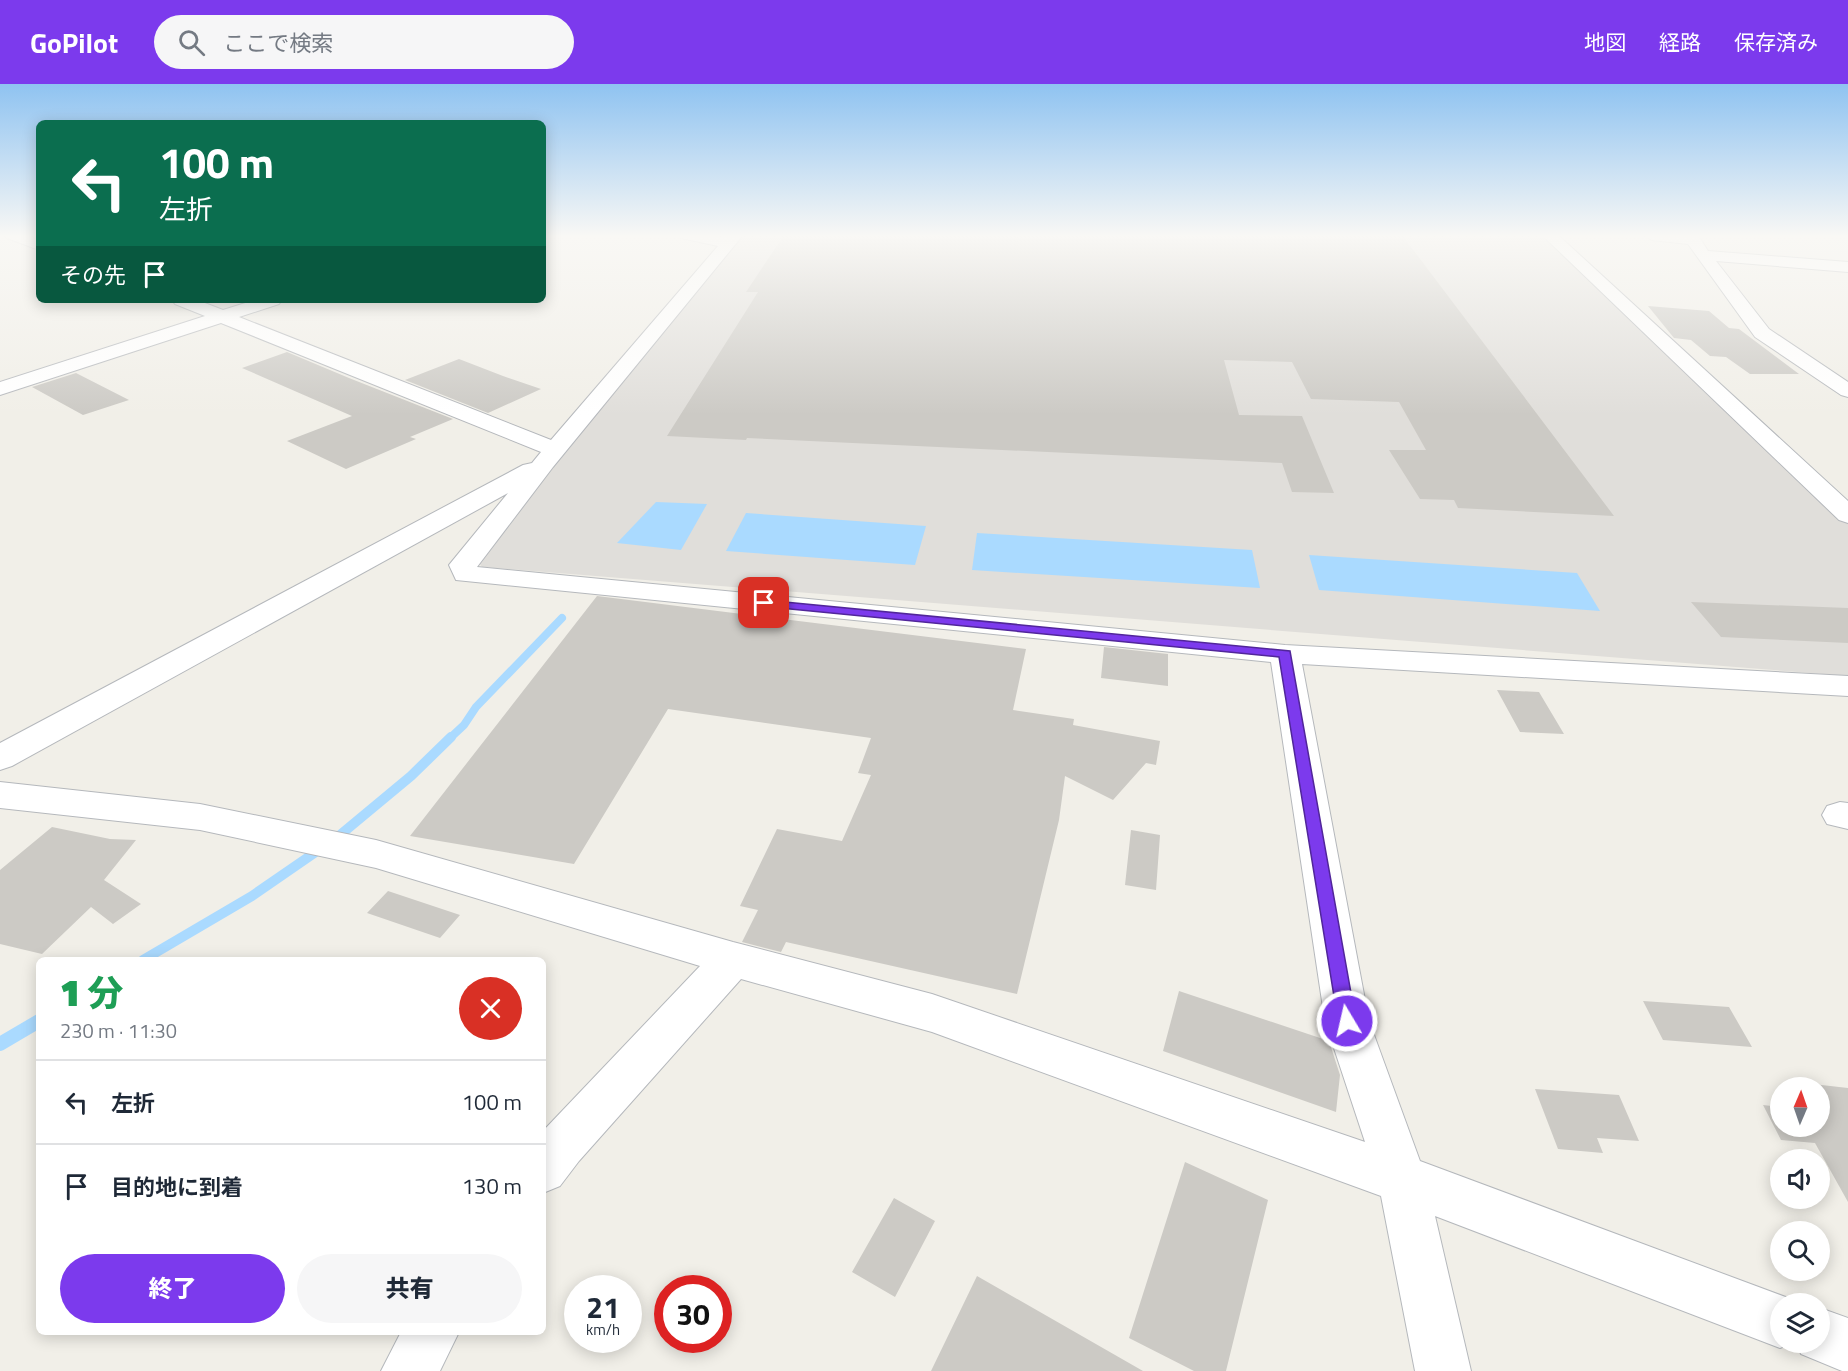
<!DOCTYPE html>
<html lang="ja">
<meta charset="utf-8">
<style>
body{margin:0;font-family:"Titillium Web","Noto Sans JP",sans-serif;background:#f6f6f7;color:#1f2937;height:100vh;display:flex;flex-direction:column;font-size:22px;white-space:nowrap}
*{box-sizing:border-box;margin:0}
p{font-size:20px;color:#747a83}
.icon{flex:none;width:33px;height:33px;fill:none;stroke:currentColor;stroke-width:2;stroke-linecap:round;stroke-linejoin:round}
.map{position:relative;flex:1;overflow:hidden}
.sheet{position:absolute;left:36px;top:873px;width:510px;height:378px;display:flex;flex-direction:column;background:#fff;border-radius:9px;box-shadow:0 3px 15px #0003}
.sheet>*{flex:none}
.banner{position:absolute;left:36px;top:36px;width:510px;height:183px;border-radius:9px;box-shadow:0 3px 15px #0003;background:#0b6e4f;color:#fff;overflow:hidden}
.needle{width:39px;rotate:2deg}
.tools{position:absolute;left:1770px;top:993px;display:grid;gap:12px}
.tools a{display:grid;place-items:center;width:60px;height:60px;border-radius:50%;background:#fff;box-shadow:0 3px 15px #0003;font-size:30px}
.speed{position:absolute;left:564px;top:1191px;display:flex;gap:12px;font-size:30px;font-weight:700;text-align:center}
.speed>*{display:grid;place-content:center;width:78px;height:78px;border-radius:50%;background:#fff;box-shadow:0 3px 15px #0003;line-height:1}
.speed small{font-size:15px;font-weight:400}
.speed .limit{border:9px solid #d22;background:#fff;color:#111}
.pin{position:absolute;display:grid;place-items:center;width:51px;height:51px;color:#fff;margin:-26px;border-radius:12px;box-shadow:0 3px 9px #0006}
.me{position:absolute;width:66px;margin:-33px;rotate:351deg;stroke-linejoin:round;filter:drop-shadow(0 0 4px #0008)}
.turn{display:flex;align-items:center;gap:21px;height:126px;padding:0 24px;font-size:27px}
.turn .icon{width:78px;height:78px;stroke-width:2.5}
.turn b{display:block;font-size:42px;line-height:51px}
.then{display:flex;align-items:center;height:57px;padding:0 24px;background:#0003;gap:12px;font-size:22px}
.round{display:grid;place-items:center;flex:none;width:63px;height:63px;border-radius:32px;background:#f6f6f7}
.summary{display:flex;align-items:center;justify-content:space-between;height:102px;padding:0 24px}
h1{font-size:36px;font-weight:800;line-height:45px;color:#1e9e55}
.action{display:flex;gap:12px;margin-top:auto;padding:12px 24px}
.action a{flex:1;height:69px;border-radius:36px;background:#7c3aed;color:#fff;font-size:24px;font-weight:800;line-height:69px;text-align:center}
.action a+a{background:#f6f6f7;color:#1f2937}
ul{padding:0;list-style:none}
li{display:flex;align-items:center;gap:18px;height:84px;padding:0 24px;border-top:2px solid #e0e1e3}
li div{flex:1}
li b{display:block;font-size:22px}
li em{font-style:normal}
header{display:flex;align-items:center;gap:36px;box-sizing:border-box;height:84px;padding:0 30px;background:#7c3aed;color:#fff}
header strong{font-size:28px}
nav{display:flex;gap:33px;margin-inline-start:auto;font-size:21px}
.search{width:420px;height:54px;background:#f6f6f7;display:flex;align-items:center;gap:15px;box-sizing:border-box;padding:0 21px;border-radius:33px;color:#747a83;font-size:22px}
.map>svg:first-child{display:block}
</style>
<header>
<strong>GoPilot</strong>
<div class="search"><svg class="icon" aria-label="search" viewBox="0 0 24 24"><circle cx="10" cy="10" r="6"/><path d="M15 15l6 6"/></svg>ここで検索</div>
<nav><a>地図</a><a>経路</a><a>保存済み</a></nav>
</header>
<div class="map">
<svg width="1848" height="1287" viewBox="0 0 1848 1287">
<rect width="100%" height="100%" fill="#f1efe8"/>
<path fill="#e0deda" d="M743,151H1548L1848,439V592L482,483L475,474Z"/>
<path fill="#aadaff" d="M656,418L707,420L681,466L617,459Z
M746,429L926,442L915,481L726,467Z
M977,449L1252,466L1260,504L972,486Z
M1309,471L1577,489L1600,527L1319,506Z"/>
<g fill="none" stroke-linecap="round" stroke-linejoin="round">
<path stroke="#aadaff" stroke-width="8" d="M449,655L464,641L476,623L562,534"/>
<path stroke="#aadaff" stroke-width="10" d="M334,756L411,692L451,653
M143,876L252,812L323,763"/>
<path stroke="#aadaff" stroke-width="14" d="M0,960L39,937"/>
</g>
<path fill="#cccac5" d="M784,151H1402L1614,432L1458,424L1454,416L1420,415L1389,366H1426L1399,318L1311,315L1292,278L1224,276L1239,331L1302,332L1334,409L1292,408L1282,379L747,354L746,356L667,352L758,208H746Z
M1648,222L1709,227L1729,244L1739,245L1799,290H1750L1726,273L1710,272L1691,256L1674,254Z
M287,268L349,294L453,335L410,353L416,355L346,385L287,357L352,332L242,284Z
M459,275L503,292L541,305L488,329L405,296Z
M76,289L129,316L83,331L32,303Z
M597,512L1026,565L1013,626L1074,635L1073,641L1160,657L1156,681L1146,679L1113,716L1065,692L1059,736L1017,910L786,858L781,868L742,858L758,826L740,822L777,745L842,757L871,691L858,689L871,654L668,625L574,780L410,752Z
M1691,518L1848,524V559L1721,553Z
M1104,563L1168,570V602L1101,594Z
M1497,606L1539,608L1564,650L1520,648Z
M52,743L110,755L136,756L104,796L141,820L113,840L91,823L42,870L0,860V786Z
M1131,746L1160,751L1156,806L1125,801Z
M388,807L460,831L440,854L367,829Z
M1179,907L1329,957L1340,991L1336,1028L1163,967Z
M1643,917L1729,923L1752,963L1663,956Z
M1786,997L1848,1004V1118L1815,1059L1781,1056L1763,1021L1780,1023V1042H1820V1004H1790Z
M1535,1005L1619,1011L1639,1057L1597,1054L1603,1069L1558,1065Z
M1185,1078L1268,1116L1226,1287H1194L1129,1254Z
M894,1114L935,1137L895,1213L852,1188Z
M977,1192L1143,1287H931Z"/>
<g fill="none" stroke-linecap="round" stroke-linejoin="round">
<defs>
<path id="minor" d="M4,151H25L39,156V166L7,154Z
M679,151H708L725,154L727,151H743L553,383L477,483L1285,561L1848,592V612L1302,580L1369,937L1420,1077L1799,1218L1800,1220H1780V1258H1794L1780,1264L1435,1132L1471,1287H1415L1381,1112L932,948L741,895L579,1077L560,1102L543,1109V1047L700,882L376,784L200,746L0,724V698L200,720L376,756L733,858L932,910L1365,1058L1325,937L1271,578L456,496L449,481L508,409L12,682L0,686V659L523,381L532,379L541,368L221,239L0,311V298L205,232L175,220L172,216H197L223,226L255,216H282L279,220L239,233L551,356L718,162L681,154Z
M1542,151H1558L1848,417V439L1839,436Z
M1644,151H1698L1708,167L1848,178V188L1716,177L1769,245L1848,298V313L1841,311L1755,253L1688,160L1652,156Z
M1840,718L1848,719V745L1827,740L1822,731L1827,722Z
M1820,1224L1848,1234V1287H1842L1801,1270L1796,1258H1820Z
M401,1248H459L440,1287H381Z"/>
</defs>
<use href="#minor" stroke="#b5b8bc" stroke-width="2"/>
<use href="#minor" fill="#fff" fill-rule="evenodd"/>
</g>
<linearGradient id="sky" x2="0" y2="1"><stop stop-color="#8fc3f1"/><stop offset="0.46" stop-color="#f9f8f5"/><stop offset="1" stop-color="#f9f8f5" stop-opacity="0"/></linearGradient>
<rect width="1848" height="331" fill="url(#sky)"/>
<path fill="#7c3aed" stroke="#51269a" stroke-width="1.5" d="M764,516L1290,567L1356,937L1353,943L1347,945L1340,943L1338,937L1279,573L760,522V517Z"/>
</svg>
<div class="tools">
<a><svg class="needle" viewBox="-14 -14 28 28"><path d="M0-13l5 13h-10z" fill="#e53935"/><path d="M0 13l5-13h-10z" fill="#747a83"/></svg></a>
<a><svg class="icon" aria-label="sound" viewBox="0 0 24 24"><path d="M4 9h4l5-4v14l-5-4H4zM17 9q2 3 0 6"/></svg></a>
<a><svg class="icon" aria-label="search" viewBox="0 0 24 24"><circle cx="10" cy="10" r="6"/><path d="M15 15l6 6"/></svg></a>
<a><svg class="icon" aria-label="layers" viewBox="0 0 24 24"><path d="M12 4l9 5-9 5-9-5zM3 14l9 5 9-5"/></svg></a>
</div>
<div class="speed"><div>21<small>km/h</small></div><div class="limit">30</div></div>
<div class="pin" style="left:764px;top:519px;background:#d93025"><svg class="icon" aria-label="arrive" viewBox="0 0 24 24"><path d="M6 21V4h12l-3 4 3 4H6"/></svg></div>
<svg class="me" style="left:1347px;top:937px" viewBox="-20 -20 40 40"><circle r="17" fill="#7c3aed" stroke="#fff" stroke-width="3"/><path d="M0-11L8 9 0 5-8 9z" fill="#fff"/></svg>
<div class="banner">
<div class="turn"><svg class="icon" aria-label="left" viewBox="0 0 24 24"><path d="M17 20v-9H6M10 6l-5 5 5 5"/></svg><div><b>100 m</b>左折</div></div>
<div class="then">その先<svg class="icon" aria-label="arrive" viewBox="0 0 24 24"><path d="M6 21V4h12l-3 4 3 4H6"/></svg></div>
</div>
<section class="sheet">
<div class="summary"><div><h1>1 分</h1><p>230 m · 11:30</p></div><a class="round" style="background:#d93025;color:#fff"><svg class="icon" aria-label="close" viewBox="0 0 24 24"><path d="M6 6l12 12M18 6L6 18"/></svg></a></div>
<ul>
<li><svg class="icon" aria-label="left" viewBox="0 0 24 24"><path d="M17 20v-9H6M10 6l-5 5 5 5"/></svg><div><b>左折</b></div><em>100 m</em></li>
<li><svg class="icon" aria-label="arrive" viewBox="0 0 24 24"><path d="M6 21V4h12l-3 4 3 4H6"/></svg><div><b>目的地に到着</b></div><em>130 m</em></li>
</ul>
<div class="action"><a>終了</a><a>共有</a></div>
</section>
</div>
